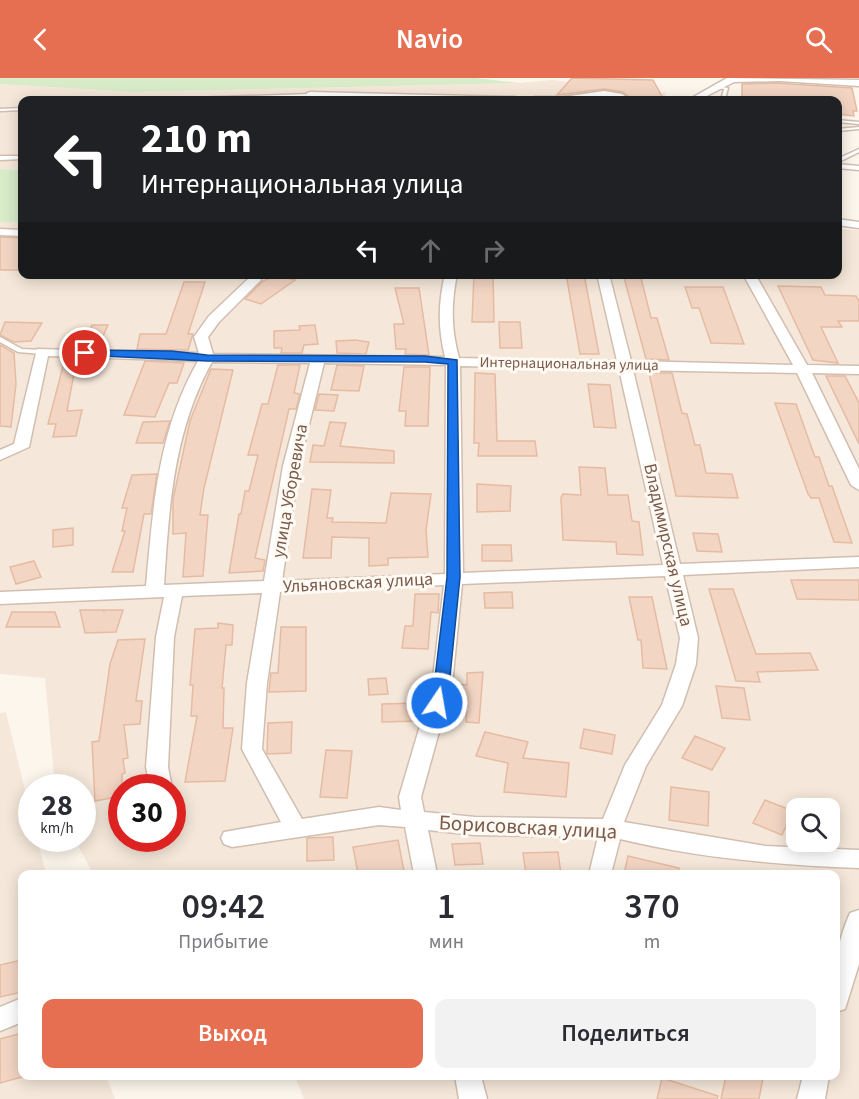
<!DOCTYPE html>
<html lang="ru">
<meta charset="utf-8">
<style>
body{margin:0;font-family:"Source Sans 3",sans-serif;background:#f2f2f3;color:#2b2b33;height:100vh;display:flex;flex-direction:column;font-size:22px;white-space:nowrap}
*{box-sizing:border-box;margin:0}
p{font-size:20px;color:#7c7c81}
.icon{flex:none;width:33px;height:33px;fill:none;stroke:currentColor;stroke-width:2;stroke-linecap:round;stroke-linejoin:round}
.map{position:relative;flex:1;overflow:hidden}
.sheet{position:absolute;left:18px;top:792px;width:822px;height:210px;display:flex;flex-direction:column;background:#fff;border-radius:12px;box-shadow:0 3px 15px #0003}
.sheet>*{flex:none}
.hud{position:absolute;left:18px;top:18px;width:824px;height:183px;border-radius:12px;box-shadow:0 3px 15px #0003;background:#202124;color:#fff;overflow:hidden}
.controls{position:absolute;left:786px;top:720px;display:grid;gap:12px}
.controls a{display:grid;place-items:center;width:54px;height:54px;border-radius:12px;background:#fff;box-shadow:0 3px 15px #0003;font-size:30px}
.speed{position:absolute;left:18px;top:696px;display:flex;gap:12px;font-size:30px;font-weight:700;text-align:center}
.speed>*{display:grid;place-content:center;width:78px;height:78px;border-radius:50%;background:#fff;box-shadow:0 3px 15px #0003;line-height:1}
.speed small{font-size:15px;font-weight:400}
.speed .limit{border:9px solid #d22;background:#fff;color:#111}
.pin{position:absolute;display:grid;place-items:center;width:51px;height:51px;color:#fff;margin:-26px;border:3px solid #fff;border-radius:50%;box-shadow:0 2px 6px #0007}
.me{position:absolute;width:66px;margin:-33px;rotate:12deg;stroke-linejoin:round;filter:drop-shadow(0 0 4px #0008)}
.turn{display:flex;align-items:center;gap:21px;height:126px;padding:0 24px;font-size:27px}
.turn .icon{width:78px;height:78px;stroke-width:2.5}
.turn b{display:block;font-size:42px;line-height:51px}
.lanes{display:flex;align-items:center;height:57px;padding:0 24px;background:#0003;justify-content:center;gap:30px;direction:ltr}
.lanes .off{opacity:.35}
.eta{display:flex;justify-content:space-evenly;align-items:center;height:102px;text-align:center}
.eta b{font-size:36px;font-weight:600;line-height:42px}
.action{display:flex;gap:12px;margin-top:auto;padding:12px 24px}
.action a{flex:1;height:69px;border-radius:12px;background:#e76f51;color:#fff;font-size:24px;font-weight:600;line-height:69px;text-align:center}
.action a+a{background:#f2f2f3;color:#2b2b33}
header{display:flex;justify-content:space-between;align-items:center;height:78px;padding:0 24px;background:#e76f51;color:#fff;font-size:27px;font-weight:600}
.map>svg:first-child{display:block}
</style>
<header><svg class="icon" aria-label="back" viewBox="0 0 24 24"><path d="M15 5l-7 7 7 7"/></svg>Navio<svg class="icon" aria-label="search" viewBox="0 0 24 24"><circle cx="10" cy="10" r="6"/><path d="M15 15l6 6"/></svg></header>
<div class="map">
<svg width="859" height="1021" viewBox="0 0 859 1021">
<rect width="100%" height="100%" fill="#fdf6ec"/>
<path fill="#f5e8da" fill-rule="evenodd" d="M552,2L666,15L665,20L676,22H22V92L0,91V6L133,14L519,5Z
M0,144H22V196H837V151L859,152V1021H304L295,998H836V796H93L75,761L82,760V710L55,709L45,600L0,596ZM122,710H172V760H122ZM796,730H830V764H796Z
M6,634L31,737L32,760L37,761L46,796H22V998H106L115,1021H0V635Z"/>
<path fill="#d8ecc9" d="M0,0H476L519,5L133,14L0,6Z
M0,91L22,92V144H0Z"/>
<path fill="#f3d5c3" stroke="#e6bba3" stroke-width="1.5" d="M572,0L653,2L664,22H633L623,14L604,11L557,17Z
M775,5L852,10L857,33H853L854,38L837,36V22H742V6Z
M0,159L22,160V192H0Z
M275,196L295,202L261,226L245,221L262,204Z
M474,196H493L494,244H472Z
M566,196H584L599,276H580Z
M623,196H640L651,240H657L669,282L646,281Z
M184,204H205L188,256H193L188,272L137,271L140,256H166Z
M778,208L821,209L825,217L856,218L859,223V243H838L842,249H821L838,285L813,282Z
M685,209H723L744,266L711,265L699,230H692Z
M395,210H419L429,277L405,276L406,271H396L394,246H404Z
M5,244L42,245L31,263L14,264L0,257Z
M499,244H520L522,270H500Z
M92,247H108L99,267L83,266Z
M315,247L318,266L304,267L302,275H281L282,270H274V253L300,252L299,248Z
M355,262L369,264L366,276L337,275L336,263Z
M0,267L14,275L16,306L11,349L0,348Z
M145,283L184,285L177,305H169L155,339L124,337Z
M278,287H300L294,315L300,316L296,331H289L255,480L265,482L263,493L229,495L239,436H241L245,413H249L258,377H248L262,326H268Z
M337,287L364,288L359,313L331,312Z
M63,288L75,290L67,333L82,332L76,358L53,359L56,346H48Z
M404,289H430L428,348H405L406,333H399Z
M211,291L233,292L204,410L200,437H208L203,498L183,499L186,455L173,456V421L190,343Z
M475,295L495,296L497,363H535L537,378H478L479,365H474Z
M649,295H672L682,335L687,336L695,367H700L706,395L732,396L738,420L676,418Z
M826,298H845L859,325V366Z
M588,306L610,307L616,350L594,349Z
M319,316L338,317L334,333L315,332Z
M775,325L796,326L815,379H819L829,408H832L852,465L834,464L819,420H811L808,416Z
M170,343L163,365H136L143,344Z
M330,344L346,345L340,368L394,373V385L310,384L313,367L324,368Z
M579,389L605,390L608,417H628L632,443L639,444L643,477L617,476L616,464L563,462L561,420L563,416L581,417Z
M157,396L151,436H144L133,494H112L125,453H122L127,430H122L132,397Z
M477,406L511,408L510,433L477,434Z
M312,411L331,412L327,440H333L332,444L386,445L391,415L431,416L426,452L428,479L388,480V487L369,488V460L332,459L331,480H303Z
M73,450V467L53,469V452Z
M693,455L718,456L722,474L697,473Z
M482,467H511L512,483H482Z
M34,483L41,499L16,506L10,489Z
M791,502H859V522L797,521Z
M709,511H733L756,576L810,575L818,592L757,594L760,604L736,603Z
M512,514L513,530H485L484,515Z
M415,516H439L438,535L431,534L428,571L402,570L405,548H413Z
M629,519H652L667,591L643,590L641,562H638Z
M80,532H103L104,534V532H123L116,554L85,555Z
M12,534H55L60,549H6Z
M218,545L233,547L232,567H226L222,610H224L223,650H233L225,703L185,704L197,638H191L193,607H190L195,551L218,550Z
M281,549H306V613L269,614L271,595H278Z
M145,561L136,623H142L140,646L124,647L128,680L123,681L125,695L122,696V718L95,723L92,664L99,663L110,586L118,562Z
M483,594L479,645L466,644L467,626L455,625L457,606L467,607V595Z
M386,600L388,616L369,617L368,601Z
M716,608L744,610L750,642L722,640Z
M418,625L419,643L382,644V626Z
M292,644L291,675L267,676L268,645Z
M584,651L615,657L612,676L580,670Z
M485,654L528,664L523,680L569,685L566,719L504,714L508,685L476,678Z
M695,658L725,670L712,692L682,680Z
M326,672L352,673L347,720L320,719Z
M671,709L709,714L708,748L669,742Z
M765,722L793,733L782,757L753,745Z
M333,759L334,782L307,783V760Z
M398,762L404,793L358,796L353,769Z
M480,765L483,786L455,787L452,766Z
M558,774L561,796H526L523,775Z
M628,778L679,790V796H624Z
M22,882V914L0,919V887Z
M22,955V999L0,1005V961Z
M726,998H754L763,1000L759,1021H721Z
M662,1000L718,1018L717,1021H657Z"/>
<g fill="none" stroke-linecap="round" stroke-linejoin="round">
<defs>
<path id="lane" d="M717,8L728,10L725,22H721L724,11L715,10Z
M310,16L312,18L191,22H164L166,21Z
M22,30V32L0,33V31Z
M837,42L859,44V46L837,44Z
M859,49V51L837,53V51Z
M859,71V74L837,85V81Z
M0,78H22V81L0,82Z
M837,86L859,88V92L837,90Z
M0,259L22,271L42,272L45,274L42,276L18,274L0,264Z"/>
<path id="street" d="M727,0L859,2V8L779,3L734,4L699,22H688Z
M604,13L622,16L631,22L604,18L573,22H529L534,19H563Z
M310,14L515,19L520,22L307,19V15Z
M837,141L859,144V150L837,147Z
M0,151L22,152V158L0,157Z
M245,196H257L261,202L219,244L208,259L213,276L445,279C438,250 438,226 445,196H457C451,226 451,251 459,280L617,283L597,196H609L631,283L793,287L743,196H755L807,287L859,288V296L812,295L859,391V412L851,407L797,295L633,292L680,486L859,479V489L683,497L698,560L696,586L682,628L646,688L624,744L765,768L859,772V790C778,787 698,780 620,761L611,796H589L598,759L475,757L428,752L437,796H414L405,749L379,747L232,769L224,766L221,760L224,754L281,744L242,671L247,605L262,515L182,518L174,559L168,689L172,710H150L146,689L156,559L164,519L0,526V514L146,508C153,429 158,353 198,283L48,278L29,369L0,382V372L14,366L37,271L199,275L194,259L209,238L248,201ZM212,284L310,285L283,388L264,503L164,507C169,430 173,354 212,284ZM324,285L446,287L445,496L282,503L299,388ZM460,288L619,291L663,487L463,495ZM665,498L680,560L676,586L662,627L625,687L603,741L475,739L424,734L421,719L452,607L462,506ZM444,507L432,607L399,719L401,732L379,729L302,741L262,671L267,605L280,514Z
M859,832V886L845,931L836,934C832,902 836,865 850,835Z
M22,920V944L0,953V929Z
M455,998H481L487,1021H459Z
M803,998H829L825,1021H797Z"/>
</defs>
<use href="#lane" stroke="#d1beb0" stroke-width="3"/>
<use href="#street" stroke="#d1beb0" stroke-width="3"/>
<use href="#lane" fill="#fff" fill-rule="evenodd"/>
<use href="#street" fill="#fff" fill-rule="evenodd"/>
</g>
<path fill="#1a73e8" stroke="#114b97" stroke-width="1.5" d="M85,272L172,273L207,277L425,278L457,282L460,499L449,608L442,629H432L429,625L434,608L447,499L448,286L425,284L207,283L81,277V273Z"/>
<g text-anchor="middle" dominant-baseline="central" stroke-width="6" stroke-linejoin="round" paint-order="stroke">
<g font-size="15" fill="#7a5c4d" stroke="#fffaf3">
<text transform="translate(569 286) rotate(1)">Интернациональная улица</text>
</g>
<g font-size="18" fill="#7a5c4d" stroke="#fffaf3">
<text transform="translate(290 413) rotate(-80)">улица Уборевича</text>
<text transform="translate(668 467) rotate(77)">Владимирская улица</text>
<text transform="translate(358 505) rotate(-3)">Ульяновская улица</text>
</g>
<g font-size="21" fill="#7a5c4d" stroke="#fffaf3">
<text transform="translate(528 749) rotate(3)">Борисовская улица</text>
</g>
</g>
</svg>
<div class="controls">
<a><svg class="icon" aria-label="search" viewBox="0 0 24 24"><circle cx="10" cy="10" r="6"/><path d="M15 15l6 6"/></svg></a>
</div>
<div class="speed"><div>28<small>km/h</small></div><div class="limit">30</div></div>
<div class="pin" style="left:85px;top:275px;background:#d93025"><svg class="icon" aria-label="arrive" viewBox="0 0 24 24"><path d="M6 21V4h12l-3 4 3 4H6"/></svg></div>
<svg class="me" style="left:437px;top:625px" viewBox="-20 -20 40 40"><circle r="17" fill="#1a73e8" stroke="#fff" stroke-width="3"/><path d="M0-11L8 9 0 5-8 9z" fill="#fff"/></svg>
<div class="hud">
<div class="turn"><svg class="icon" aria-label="left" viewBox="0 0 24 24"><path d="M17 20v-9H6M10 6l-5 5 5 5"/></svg><div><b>210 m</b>Интернациональная улица</div></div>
<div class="lanes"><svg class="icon" aria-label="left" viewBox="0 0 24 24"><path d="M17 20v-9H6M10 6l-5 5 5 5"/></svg><svg class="icon off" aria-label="ahead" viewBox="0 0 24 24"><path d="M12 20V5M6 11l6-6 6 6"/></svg><svg class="icon off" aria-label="right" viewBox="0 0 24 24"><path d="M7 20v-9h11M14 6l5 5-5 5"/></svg></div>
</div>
<section class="sheet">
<div class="eta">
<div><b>09:42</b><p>Прибытие</p></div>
<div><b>1</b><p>мин</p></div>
<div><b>370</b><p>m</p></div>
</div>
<div class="action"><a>Выход</a><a>Поделиться</a></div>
</section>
</div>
